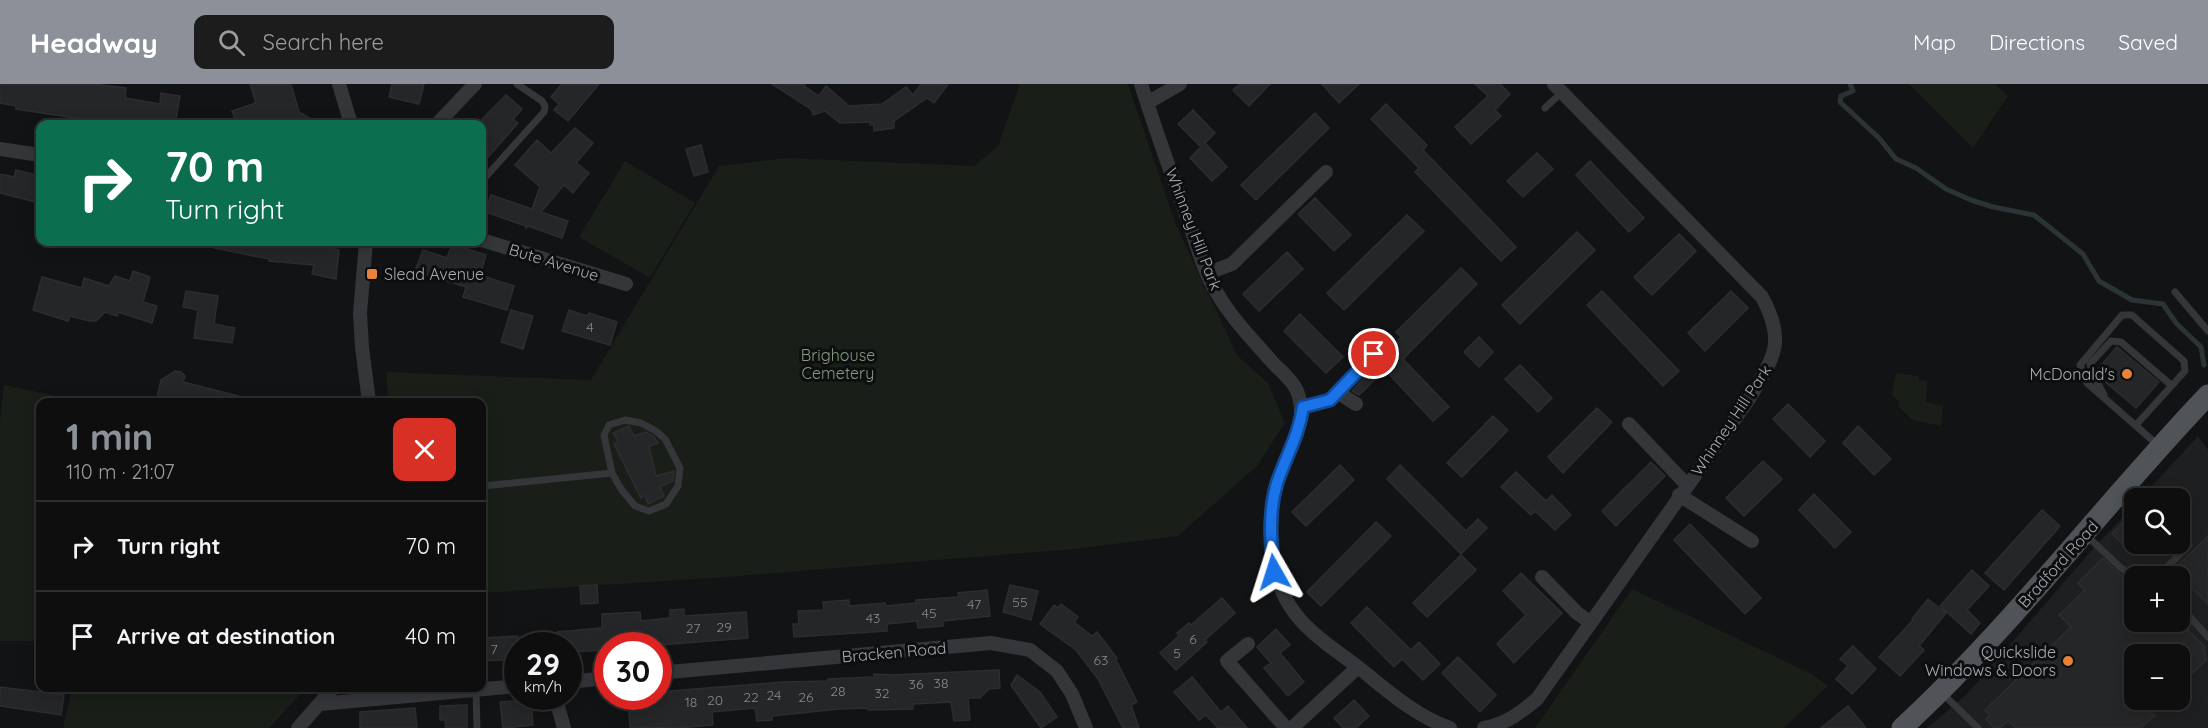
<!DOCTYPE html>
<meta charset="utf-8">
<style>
body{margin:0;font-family:Quicksand,sans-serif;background:#1c1c1d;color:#f1f3f6;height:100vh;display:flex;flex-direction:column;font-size:22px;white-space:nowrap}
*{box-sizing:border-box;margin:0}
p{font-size:20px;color:#9b9c9e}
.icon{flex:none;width:33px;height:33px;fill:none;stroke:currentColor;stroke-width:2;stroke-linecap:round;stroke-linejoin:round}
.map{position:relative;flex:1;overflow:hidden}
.side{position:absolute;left:36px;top:314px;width:450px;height:294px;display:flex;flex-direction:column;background:#0e0e0f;border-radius:12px;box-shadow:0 3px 15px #0003,0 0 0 2px #2e2e2f}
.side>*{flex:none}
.banner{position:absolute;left:36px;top:36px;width:450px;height:126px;border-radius:12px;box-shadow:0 3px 15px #0003,0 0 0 2px #2e2e2f;background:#0b6e4f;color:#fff;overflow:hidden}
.controls{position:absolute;left:2124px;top:404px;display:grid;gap:12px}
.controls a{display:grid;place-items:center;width:66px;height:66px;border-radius:12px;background:#0e0e0f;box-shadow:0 3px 15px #0003,0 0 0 2px #2e2e2f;font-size:30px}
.speed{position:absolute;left:504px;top:548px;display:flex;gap:12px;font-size:30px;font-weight:700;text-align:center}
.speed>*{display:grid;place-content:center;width:78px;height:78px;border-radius:50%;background:#0e0e0f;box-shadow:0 3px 15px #0003,0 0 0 2px #2e2e2f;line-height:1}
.speed small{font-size:15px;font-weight:400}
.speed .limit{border:9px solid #d22;background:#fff;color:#111}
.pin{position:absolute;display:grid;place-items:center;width:51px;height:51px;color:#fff;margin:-26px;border:3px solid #fff;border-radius:50%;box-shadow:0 2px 6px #0007}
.me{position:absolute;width:66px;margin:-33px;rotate:354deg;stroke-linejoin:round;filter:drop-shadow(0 0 4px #0008)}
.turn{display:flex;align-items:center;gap:21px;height:126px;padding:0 30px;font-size:27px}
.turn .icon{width:78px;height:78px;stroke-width:2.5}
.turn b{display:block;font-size:42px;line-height:51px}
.round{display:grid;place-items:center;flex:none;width:63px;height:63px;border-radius:12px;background:#1c1c1d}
.overview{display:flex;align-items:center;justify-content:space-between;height:102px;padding:0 30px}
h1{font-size:36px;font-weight:700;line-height:45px;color:#8c9099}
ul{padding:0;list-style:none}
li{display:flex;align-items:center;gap:18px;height:90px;padding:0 30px;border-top:2px solid #2e2e2f}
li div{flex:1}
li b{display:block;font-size:22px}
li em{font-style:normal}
header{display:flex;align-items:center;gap:36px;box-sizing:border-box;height:84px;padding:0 30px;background:#8c9099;color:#fff}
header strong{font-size:28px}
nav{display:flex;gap:33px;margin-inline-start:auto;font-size:21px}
.search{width:420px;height:54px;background:#1c1c1d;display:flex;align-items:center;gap:15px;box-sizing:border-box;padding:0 21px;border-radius:12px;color:#9b9c9e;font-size:22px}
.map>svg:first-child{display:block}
</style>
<header>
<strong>Headway</strong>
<div class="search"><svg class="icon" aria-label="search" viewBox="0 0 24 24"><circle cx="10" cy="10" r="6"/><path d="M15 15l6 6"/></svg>Search here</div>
<nav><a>Map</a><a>Directions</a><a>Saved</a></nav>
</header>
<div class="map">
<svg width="2208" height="644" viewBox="0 0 2208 644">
<rect width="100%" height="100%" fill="#121314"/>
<path fill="#1e1f21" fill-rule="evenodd" d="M2198,352L2208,366V644H1927L1966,611L2092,466L2134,421V459H2180V414H2141ZM2134,492H2180V537H2134ZM2134,570H2180V615H2134Z"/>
<path fill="#191e19" d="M1020,0H1128L1176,141L1237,271L1268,299L1285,339L1257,382L1178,452L1074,465L726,493L482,509V318H389L386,288L591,296L719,82L786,74L974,82L998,62Z
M1909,0H1995L2008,12L1973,64Z
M625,77L695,119L650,194L579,153Z
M1896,289L1919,292V296L1927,297L1926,318L1943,322L1941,342L1912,336L1898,322L1899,317L1892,311Z
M4,301L85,318H40V557H0V338Z
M1632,505L1810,589L1828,602L1784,644H1535Z
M72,603H307L269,644H63Z"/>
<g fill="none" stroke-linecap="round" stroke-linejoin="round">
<path stroke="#2a3437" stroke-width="5" d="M1850,0L1853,7L1841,12L1840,18L1879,54L1896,75L1916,84L1946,105L1971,116L1993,123L2034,131L2083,170L2099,197L2132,216L2163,220L2176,239L2201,263L2204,281"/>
</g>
<path fill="#252628" stroke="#2c2d30" stroke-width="1.5" d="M0,0H94L126,4L125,14L160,20L161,9L180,12L175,40H115L16,25V22L0,19Z
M250,0H291L299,28L319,40H237L232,27L256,19Z
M392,0H424L419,20L389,13Z
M562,0H599L568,37L554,26L559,20L551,13Z
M772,0H805L804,2L819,12L826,2L849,22L882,20L906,3L913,11L921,0H948L934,19L927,14L894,37V44L874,47V40L870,41V38L840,39L825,27L813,31L811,25Z
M1240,0H1270L1249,22L1233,6Z
M1322,0H1359L1339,19Z
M1475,0H1500L1510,10L1495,26L1501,32L1471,60L1455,43L1488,12Z
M506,11L522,25L513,35L518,39L482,80V35Z
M1386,20L1427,61L1423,66L1516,163L1501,177L1415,88L1419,84L1371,35Z
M1193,26L1215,49L1205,59L1227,83L1212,97L1190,74L1201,63L1178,40Z
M1315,29L1329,44L1256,116L1241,101Z
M575,44L593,59L576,79L589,89L573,109L564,101L541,128L568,137L562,154L528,142L526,144V142L485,128L491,111L532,125L540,103L515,81L537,56L551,69Z
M701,61L708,88L694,92L686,65Z
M1537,69L1553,85L1523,113L1507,97Z
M1590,77L1644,134L1629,148L1576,91Z
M16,86L40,92V119L0,109V90L14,93Z
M1315,114L1351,151L1334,167L1298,130Z
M1407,131L1424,147L1344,226L1327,209Z
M1577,148L1595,166L1520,240L1502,221Z
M1679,150L1696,167L1652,211L1634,193Z
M214,158H261L286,162L287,158H309V159L339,166L336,195L312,190L314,181L269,177V175L214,164Z
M452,160L486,171L480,191L514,202L507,226L463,213L466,203L415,187L423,166L447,174Z
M1287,168L1303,185L1259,227L1243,210Z
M1461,184L1477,200L1403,275L1449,323L1433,337L1385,286L1359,311L1352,307L1401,253L1396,248Z
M133,187L150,193L143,218L157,222L152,239L118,228L117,232L105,228L96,237H90L70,232L68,237L33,226L42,193L82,204L84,194L109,202L115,192L130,197Z
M186,207L218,212L214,240L235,244L232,259L194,254L198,226L183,223Z
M1602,207L1679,287L1663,302L1587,221Z
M1731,207L1748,224L1705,267L1688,249Z
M511,226L533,232L523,265L501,258Z
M569,226L587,232L589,229L617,238L610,261L562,247Z
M1300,230L1343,273L1326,289L1284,247Z
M1479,253L1493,268L1479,283L1464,268Z
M2117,263L2159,298L2136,324L2102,295L2098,285Z
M1520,281L1552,314L1538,328L1505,295Z
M175,287L181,288L185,292L183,298L239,312L238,318H156L161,296Z
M1788,320L1825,357L1810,373L1773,335Z
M1597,324L1612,338L1563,389L1548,373Z
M1493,332L1508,346L1462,393L1447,379Z
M629,342L634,352L646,348L653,352L658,359L649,362L656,392L674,387L673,397L660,403L664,412L648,420L645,411L641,414L614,360L618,357L613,349Z
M1858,342L1891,375L1874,391L1843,359Z
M1763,377L1782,395L1744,432L1726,414Z
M1651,378L1665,392L1616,442L1602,427Z
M1340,381L1354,396L1306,442L1292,428Z
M1400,381L1466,447L1478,435L1487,444L1461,470L1387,395Z
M1516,388L1546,417L1552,411L1571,431L1555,446L1535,427L1531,431L1501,403Z
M1814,410L1851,448L1835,464L1799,426Z
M2042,426L2060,442L2004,506L1985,489Z
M2134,426V456L2127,464L2112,450Z
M1376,438L1391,452L1321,522L1307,508Z
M1690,440L1761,514L1745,530L1674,456Z
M2208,452V520L2173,486Z
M1461,471L1476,486L1427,533L1413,519Z
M2103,474L2134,504V537H2179L2204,562L2206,576L2180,601V570H2134V615H2165L2151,628L2155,631L2141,644H2016L2008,637L2000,644H1994L1986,635L1990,631L1985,626L2071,543L2059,531L2085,506L2078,499Z
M1972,486L1989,502L1967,526L1980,539L1971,550L1940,522Z
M1521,489L1562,529L1514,579L1497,560L1526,531L1503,507Z
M597,501L598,519L581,520L580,502Z
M1010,501L1038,507L1031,536L1003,528Z
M987,506L990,532L943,537V542L918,544L917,537L887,540V547L794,553L793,540H799L798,527L824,526L823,518L849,516V522L885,519L886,522L916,519V516L959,513L958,509Z
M1222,514L1235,529L1205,556L1207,558L1176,586L1160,569L1179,552L1177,549L1189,539L1191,541Z
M1928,515L1946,529L1919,562L1924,566L1900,592L1879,573L1913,536L1912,535Z
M1061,520L1078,533L1074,538L1092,552L1097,548L1117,574L1116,576L1137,618L1131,621L1139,644H1123L1098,595L1076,566L1040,540L1054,521L1058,524Z
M1367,523L1411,566L1419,558L1440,580L1423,596L1402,575L1394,583L1351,539Z
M684,525V532L746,528L748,554L659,561H608V566L568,568V561H558L557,548L602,544V530L640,528L641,537L670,534V526Z
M1276,545L1290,561L1280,569L1304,598L1288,612L1264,584L1271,579L1257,563Z
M518,552V575L482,577V554Z
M1853,562L1876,585L1852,610L1836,595L1848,582L1840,575Z
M1458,573L1496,611L1480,628L1442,589Z
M999,586L1000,604L989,605L980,614H968L970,636L954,637L951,618L913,620V625L868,626V624L839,625L772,632V636L757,637L755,624L712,628L713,641L676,644L630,643L628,612H658V608L783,598L828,597V595L874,593V590L893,591Z
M1017,591L1040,608L1057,633L1041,644L1011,601Z
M1192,593L1221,628L1228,622L1247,644H1218L1206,631L1199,636L1174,608Z
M0,603L64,611L61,631L0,622Z
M531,616L533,641L503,644L500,618Z
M1354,616L1369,632L1356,644H1343L1334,634Z
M467,621V644H446L445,636H440V622Z
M1848,622L1866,644H1821L1843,626Z
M415,624L417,644H360V628Z"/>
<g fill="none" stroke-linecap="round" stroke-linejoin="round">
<path stroke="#343639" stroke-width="7" d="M1545,24L1562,8
M482,97L544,28L545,22L542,17L517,0
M2175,208L2208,247
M2104,311L2094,292L2090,280L2111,257L2121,258L2171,301
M625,336L641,339L656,347L665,355L680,384L678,402L666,420L649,427L635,422L621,405L612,389L604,351L609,341Z
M2136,341L2185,287L2184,277L2132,231H2122L2080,281L2087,299L2159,362
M482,402L612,389
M2087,452L2120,483L2134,494
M2158,492L2189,461
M2180,522L2208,553
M476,606L477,644
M1943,610L1978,644"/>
<path stroke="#343639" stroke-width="14" d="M339,0L351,40
M1141,0C1155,45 1171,89 1187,133C1196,158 1203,187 1217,209C1232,235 1254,257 1274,280C1282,288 1293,297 1297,307C1311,342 1285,369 1276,402C1264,451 1269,505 1306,542C1323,559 1344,572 1363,587C1390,609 1416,632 1450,644
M1147,19L1180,0
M437,40L475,0
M0,65L40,71
M482,156L626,200
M366,158L360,229L362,263L369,318
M1208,189L1232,180L1326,88
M1337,308L1356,320
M1303,323L1330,316L1374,270
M1629,340L1687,401
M1679,411L1752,457
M1542,493L1577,529L1590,538
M1248,560L1227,577L1286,644
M658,589L991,559L1030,566L1057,587L1072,610L1086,644
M568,598L608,594
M555,612L564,644
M320,620L518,602
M298,644L334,603
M1292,644L1358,583
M1484,644C1506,640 1520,629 1537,615L1749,315C1773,274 1787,259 1762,213L1554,0"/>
<path stroke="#505357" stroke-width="21" d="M1902,644C2013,542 2104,420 2208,311"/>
</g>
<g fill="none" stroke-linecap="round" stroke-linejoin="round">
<defs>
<path id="route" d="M1274,488C1271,458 1268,428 1277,399C1286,372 1299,351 1303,323L1330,316L1374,270"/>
</defs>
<use href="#route" stroke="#114b97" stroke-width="15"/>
<use href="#route" stroke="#1a73e8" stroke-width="10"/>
</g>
<g fill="#e68338" stroke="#0d0e0f" stroke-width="2">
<rect x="366" y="184" width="12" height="12" rx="3"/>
<circle cx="2127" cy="290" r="6"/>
<circle cx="2068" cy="577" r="6"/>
</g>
<g text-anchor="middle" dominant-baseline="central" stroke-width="6" stroke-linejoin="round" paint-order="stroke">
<g font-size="14" fill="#848a90">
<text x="590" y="243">4</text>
<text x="1020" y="518">55</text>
<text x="974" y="520">47</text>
<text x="929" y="529">45</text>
<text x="873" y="534">43</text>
<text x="724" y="543">29</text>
<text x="693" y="544">27</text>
<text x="1193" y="555">6</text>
<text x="494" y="565">7</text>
<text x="1177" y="569">5</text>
<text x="1101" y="576">63</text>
<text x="941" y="599">38</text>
<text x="916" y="600">36</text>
<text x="838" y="607">28</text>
<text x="882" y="609">32</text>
<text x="774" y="611">24</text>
<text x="751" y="613">22</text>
<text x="806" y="613">26</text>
<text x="715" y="616">20</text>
<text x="691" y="618">18</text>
</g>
<g font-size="16" fill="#a5adb3" stroke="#0d0e0f">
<text transform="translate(1194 145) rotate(69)">Whinney Hill Park</text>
<text transform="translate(554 178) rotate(17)">Bute Avenue</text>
<text transform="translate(1731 336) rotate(-56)">Whinney Hill Park</text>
<text transform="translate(2058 480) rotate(-48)">Bradford Road</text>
<text transform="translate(894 568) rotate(-5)">Bracken Road</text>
</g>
<g font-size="16" fill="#a5adb3" stroke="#0d0e0f" text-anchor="end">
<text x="384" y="190" text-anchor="start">Slead Avenue</text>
<text x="2115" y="290">McDonald's</text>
<text x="2056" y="568">Quickslide<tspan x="2056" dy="18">Windows &amp; Doors</tspan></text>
</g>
<g font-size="16" fill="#829d7d" stroke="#0d0e0f">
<text x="838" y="271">Brighouse<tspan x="838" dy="18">Cemetery</tspan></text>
</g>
</g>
</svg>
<div class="controls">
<a><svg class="icon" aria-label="search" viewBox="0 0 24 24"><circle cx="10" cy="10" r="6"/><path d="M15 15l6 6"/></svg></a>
<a>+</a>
<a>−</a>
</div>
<div class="speed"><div>29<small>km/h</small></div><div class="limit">30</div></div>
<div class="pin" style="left:1374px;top:270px;background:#d93025"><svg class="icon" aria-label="arrive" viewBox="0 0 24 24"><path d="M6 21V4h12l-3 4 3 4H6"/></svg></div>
<svg class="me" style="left:1274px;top:488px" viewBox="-20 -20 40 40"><path d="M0-17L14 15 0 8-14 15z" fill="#1a73e8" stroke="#fff" stroke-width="4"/></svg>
<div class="banner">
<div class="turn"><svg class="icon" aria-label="right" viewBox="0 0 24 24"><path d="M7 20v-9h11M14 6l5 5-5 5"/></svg><div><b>70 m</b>Turn right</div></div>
</div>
<section class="side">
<div class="overview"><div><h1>1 min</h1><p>110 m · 21:07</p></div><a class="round" style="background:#d93025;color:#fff"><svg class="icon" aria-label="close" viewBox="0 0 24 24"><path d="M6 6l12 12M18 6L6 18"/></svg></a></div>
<ul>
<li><svg class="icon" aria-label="right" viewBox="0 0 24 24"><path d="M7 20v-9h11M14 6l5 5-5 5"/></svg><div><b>Turn right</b></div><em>70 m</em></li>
<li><svg class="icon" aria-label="arrive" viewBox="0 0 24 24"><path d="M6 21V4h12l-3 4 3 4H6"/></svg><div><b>Arrive at destination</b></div><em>40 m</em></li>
</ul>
</section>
</div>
